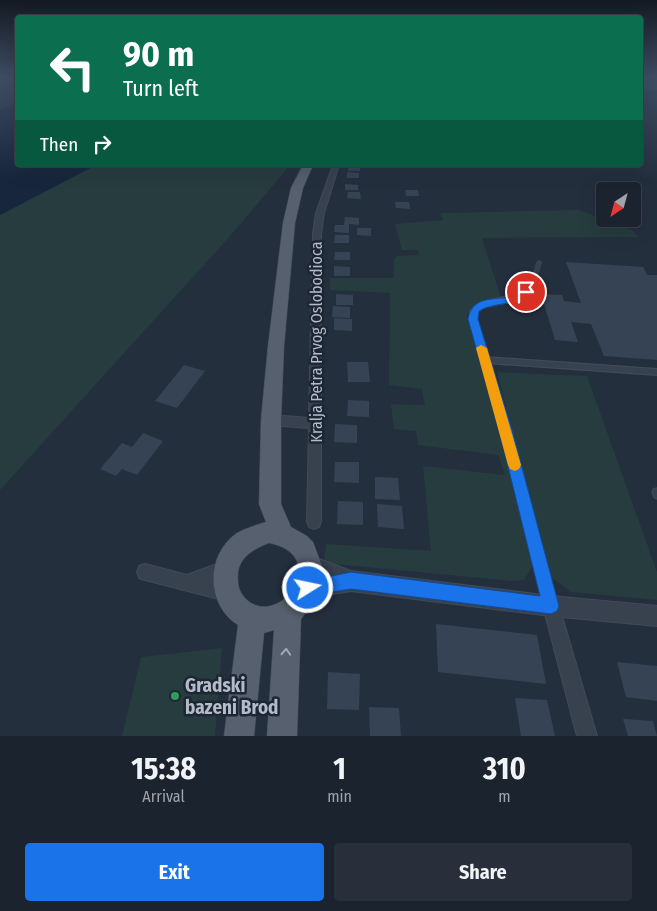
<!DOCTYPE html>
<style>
body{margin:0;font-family:"Fira Sans Condensed",sans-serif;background:#282f3a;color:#f1f3f6;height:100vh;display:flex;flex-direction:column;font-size:19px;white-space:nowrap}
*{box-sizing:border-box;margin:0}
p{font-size:16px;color:#a0a4aa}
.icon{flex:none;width:28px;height:28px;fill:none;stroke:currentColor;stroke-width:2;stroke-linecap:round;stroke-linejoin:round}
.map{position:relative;height:736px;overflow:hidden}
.side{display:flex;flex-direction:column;background:#1b232e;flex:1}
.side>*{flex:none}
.hud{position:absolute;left:15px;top:15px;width:628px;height:152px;border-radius:5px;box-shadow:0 5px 20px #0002,0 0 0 1px #39404a;background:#0b6e4f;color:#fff;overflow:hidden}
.needle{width:32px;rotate:216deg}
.controls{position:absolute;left:596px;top:182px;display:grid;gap:10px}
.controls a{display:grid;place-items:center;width:45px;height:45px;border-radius:5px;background:#1b232e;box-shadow:0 5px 20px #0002,0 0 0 1px #39404a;font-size:25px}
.pin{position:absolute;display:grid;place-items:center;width:42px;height:42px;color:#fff;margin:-21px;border:2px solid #fff;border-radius:50%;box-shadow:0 1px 5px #0007}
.me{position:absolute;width:55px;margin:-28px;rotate:80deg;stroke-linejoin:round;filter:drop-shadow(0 0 4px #0008)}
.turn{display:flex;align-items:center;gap:18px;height:105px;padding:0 25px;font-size:22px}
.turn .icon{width:65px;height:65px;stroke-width:2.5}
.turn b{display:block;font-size:35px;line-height:42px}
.then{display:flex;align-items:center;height:48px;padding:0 25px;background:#0003;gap:10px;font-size:19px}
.eta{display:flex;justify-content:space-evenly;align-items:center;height:85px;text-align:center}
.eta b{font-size:30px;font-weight:700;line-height:35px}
.action{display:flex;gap:10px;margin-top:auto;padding:10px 25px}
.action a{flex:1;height:58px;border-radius:5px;background:#1a73e8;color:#fff;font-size:20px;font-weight:700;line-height:58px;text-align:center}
.action a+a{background:#282f3a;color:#f1f3f6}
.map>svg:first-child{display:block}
</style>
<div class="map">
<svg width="657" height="736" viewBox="0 0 657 736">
<rect width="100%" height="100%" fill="#242f3e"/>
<path fill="#263c3f" d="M96,165H290L231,235L0,490V215Z
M579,210L632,230L638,237L482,238L501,298C488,301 473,303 467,316L474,336L533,565L524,580L512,581L324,563L326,544L431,551L423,466L505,475L498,455L418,445L416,431L394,429L391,404L425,405L422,389L389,385L390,293L330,290V278H394V259L397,256L419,255L418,250H402L395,224L443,220L440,213Z
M497,372L587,376L657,572V600L571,592L550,576Z
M222,648L215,736H122L141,657Z"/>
<path fill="#17263c" d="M17,102L18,165H96L0,215V111Z"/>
<path fill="#364354" d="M348,166H360V171H348Z
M347,172L359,173V178H347Z
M345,184L358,185V190H345Z
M405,190H418L419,196H406Z
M348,192H360L361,199L347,198Z
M395,202H409L410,209L396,208Z
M345,217L359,218V225L349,224V233L334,232L335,225H344Z
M357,228H371V236L357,235Z
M335,235H349V243H334Z
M335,252H350V260H334Z
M566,262L643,267L647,275H657V360L604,356L591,324L571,322L578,342L555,340L541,294L562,295L564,301L581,303Z
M334,266L350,267V276H334Z
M336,294L353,295V305H336Z
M333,306L350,307V318L332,317Z
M334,318L352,319V331L334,330Z
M347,362H368L370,382H348Z
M184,365L205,371L177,408L155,401Z
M348,400L369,401V417L347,416Z
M335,424L357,425V443L334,442Z
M143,433L163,441L137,475L122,469L116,476L100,469L122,443L132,447Z
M335,462H359V483L334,482Z
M375,477L398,478L400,500L375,499Z
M338,501L363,502V525L337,524Z
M377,504L402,506L404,529L378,527Z
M436,624L537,635L546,684L438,672Z
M617,662L657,666V701L626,697Z
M328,672L360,674L359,710L327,709Z
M515,698L547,700L555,736H521Z
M369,707L399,708L401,736H370Z
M623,719L653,721L657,736H628Z"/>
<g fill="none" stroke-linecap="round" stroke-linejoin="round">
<defs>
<path id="service-far3" d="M508,299L524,295L533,283L539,263"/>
<path id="service-far2" d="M485,360L474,326L473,312L482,305L513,298
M499,413L485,360L657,372"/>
<path id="service-far1" d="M499,412L538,556
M656,492L657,495"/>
<path id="service" d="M538,555L550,601"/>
<path id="minor" d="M640,83L657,85V89L640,87Z
M333,165H339L324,213L321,234V522L319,527L314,529L309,527L307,522L309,428L271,425L267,423L265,420L267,417L271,415L309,418L313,234L316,213Z
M225,561L231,563L233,569L231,575L213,581L233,587L235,593L233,599L227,601L145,580L139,578L137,572L139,566L145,564L187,575Z
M551,598L557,600L559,606L597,736H577L543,606L545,600Z"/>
<path id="tertiary" d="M311,556L351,571L551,596L657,606V626L551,616L351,591L308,598L301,595L298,588L301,581L317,577L304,572L301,565L304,558Z"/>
<path id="primary" d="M303,165H313L303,188L295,223L284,346L281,420V504L291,527L307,536L313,542L323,569V579L316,600L301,619L297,736H267L274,630L264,633L254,736H224L238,625C206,605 205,555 237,533C245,528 257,525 266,522L259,504L261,420L268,346L283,223L291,188ZM269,543C332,555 281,629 247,600C241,594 238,589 238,580C236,559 251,550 269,543Z"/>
</defs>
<use href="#service-far3" stroke="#414a57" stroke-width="5.5"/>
<use href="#service-far2" stroke="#414a57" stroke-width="8"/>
<use href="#service-far1" stroke="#414a57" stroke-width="9"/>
<use href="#service" stroke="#414a57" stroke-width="11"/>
<use href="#minor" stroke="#414a57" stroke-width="2"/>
<use href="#tertiary" stroke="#414a57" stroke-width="2"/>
<use href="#primary" stroke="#414a57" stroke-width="1"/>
<use href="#service-far3" stroke="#38414e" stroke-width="4.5"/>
<use href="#service-far2" stroke="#38414e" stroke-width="5.5"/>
<use href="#service-far1" stroke="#38414e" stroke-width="7"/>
<use href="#service" stroke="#38414e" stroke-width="9"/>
<use href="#minor" fill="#38414e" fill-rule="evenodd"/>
<use href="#tertiary" fill="#38414e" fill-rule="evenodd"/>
<use href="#primary" fill="#56606e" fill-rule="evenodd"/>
</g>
<defs><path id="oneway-chevron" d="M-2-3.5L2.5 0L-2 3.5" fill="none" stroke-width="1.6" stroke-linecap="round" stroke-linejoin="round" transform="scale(1.25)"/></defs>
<use stroke="#a1aab7" href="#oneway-chevron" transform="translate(286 652) rotate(-87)"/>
<linearGradient id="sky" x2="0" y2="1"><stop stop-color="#141a22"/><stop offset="0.43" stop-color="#3f4d63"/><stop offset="1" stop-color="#3f4d63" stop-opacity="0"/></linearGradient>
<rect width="657" height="180" fill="url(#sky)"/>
<path fill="#1a73e8" stroke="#114b97" d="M526,289L531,292C519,307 495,301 479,311L478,319L512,430L559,606L557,611L551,614L351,589L308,596L303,594L300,588L303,582L351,572L540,596L499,430L468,319C473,293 497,302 516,295C520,293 522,290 526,289Z"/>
<path fill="#f59e0b" d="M481,345L487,348L521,465L519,469L515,471L510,469L508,465L476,348Z"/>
<circle fill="#2e9e5b" stroke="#1d2633" stroke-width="2" cx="175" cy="696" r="5"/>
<g text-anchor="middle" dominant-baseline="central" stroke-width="5" stroke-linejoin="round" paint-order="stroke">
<g font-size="16" fill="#b4bcc9" stroke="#1d2633">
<text transform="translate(316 342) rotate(-90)">Kralja Petra Prvog Oslobodioca</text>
</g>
<g font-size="19" font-weight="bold" fill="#b4bcc9" stroke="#1d2633" text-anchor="start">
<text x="185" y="685">Gradski<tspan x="185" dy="22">bazeni Brod</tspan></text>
</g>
</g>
</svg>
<div class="controls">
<a><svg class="needle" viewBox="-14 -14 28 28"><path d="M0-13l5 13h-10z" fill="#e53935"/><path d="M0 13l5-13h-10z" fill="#a0a4aa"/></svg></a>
</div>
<div class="pin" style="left:526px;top:292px;background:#d93025"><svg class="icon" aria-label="arrive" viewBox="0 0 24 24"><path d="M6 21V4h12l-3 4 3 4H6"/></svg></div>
<svg class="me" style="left:308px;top:588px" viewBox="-20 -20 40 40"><circle r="17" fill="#1a73e8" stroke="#fff" stroke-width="3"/><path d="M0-11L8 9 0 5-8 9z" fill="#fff"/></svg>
<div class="hud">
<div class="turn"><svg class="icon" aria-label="left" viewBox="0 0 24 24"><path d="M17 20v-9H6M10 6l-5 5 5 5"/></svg><div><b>90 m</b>Turn left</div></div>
<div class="then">Then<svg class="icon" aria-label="right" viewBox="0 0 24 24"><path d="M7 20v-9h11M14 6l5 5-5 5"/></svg></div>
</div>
</div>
<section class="side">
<div class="eta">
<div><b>15:38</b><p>Arrival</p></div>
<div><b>1</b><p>min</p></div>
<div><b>310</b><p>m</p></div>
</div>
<div class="action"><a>Exit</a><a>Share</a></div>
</section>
